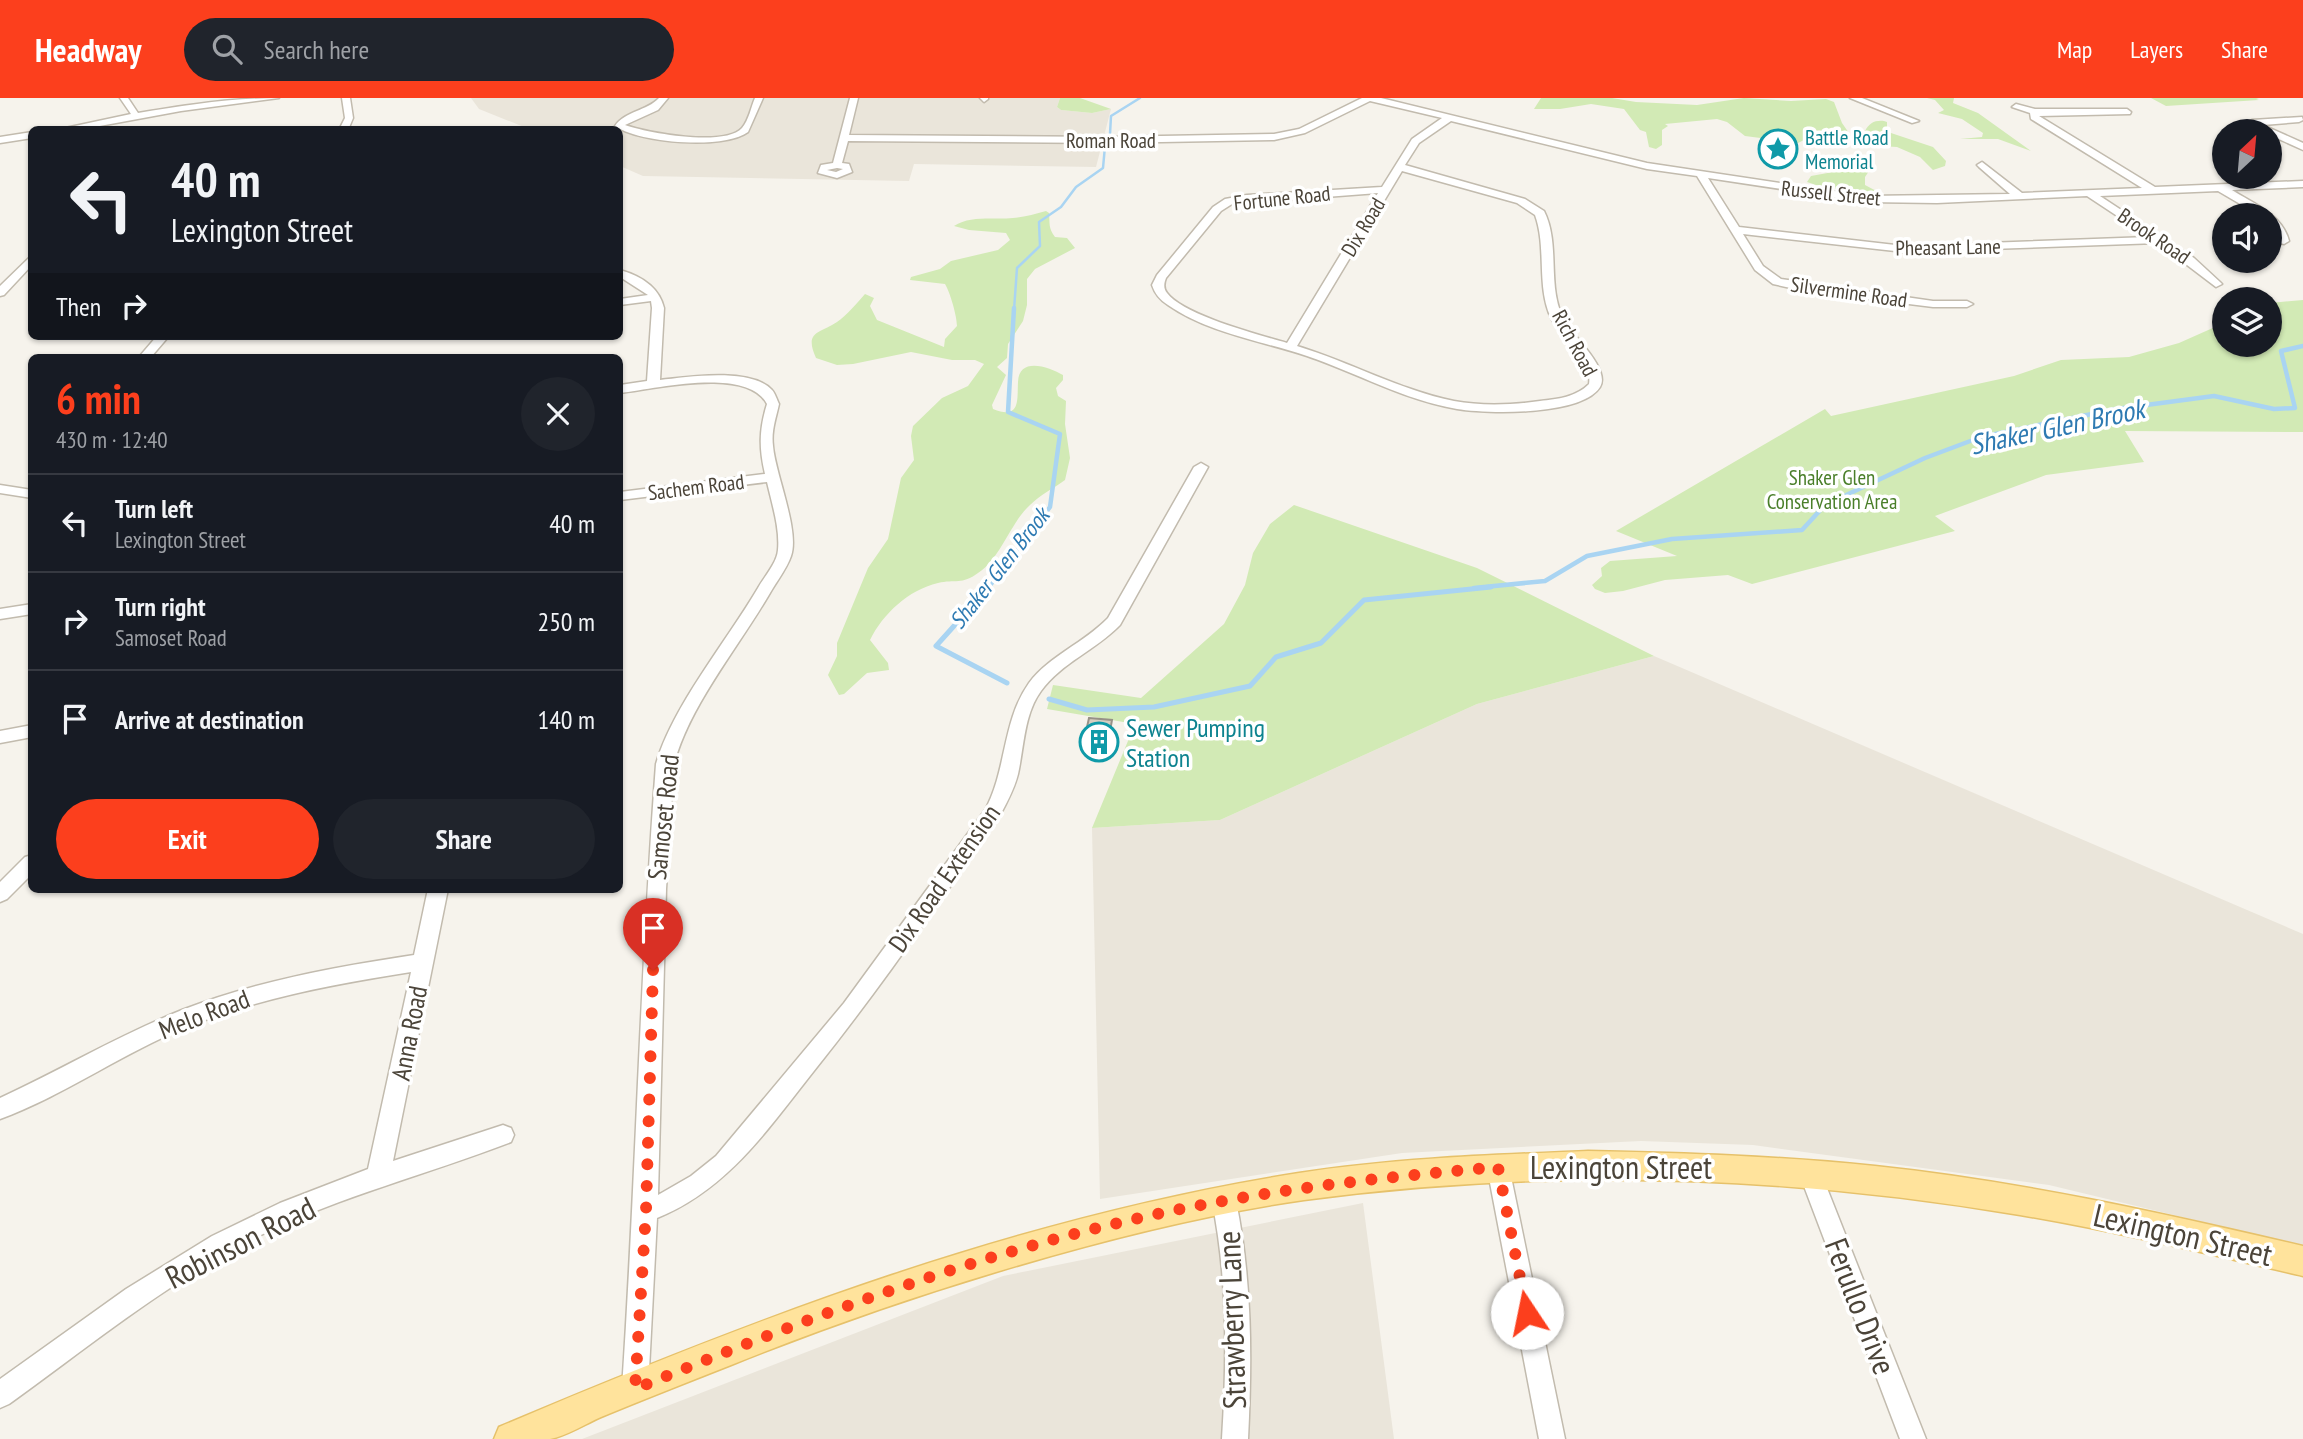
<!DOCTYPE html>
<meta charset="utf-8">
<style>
body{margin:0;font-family:"PT Sans Narrow",sans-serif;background:#20242c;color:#f1f3f6;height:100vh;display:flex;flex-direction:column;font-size:26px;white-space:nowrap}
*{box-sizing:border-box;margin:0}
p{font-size:23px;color:#9ea1a6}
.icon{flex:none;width:38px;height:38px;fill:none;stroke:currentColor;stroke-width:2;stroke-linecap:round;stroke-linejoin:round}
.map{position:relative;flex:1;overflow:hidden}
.side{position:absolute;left:28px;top:256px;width:595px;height:539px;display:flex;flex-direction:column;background:#171b24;border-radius:10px;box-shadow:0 2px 5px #0004}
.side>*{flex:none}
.top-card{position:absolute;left:28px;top:28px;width:595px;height:214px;border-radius:10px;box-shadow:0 2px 5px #0004;background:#171b24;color:#f1f3f6;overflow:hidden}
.needle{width:46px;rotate:26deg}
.fabs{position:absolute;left:2212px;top:21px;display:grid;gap:14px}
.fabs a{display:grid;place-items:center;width:70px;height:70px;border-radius:50%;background:#171b24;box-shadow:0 2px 5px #0004;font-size:35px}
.pin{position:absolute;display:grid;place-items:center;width:60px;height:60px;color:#fff;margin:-72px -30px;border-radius:50% 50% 50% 0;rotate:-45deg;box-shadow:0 0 7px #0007}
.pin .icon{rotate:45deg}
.me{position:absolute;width:77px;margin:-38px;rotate:349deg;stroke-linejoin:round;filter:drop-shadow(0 0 5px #0008)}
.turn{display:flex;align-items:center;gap:24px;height:147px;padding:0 28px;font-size:32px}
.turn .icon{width:91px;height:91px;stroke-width:2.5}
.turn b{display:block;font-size:49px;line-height:60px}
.then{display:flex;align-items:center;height:66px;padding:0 28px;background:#0003;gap:14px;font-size:26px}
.round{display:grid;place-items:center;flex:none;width:74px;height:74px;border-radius:37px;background:#20242c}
.head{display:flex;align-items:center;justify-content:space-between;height:119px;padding:0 28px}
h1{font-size:42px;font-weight:700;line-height:52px;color:#fc3f1d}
.button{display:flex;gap:14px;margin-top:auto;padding:14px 28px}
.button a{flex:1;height:80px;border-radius:42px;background:#fc3f1d;color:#fff;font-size:28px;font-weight:700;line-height:80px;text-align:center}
.button a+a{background:#20242c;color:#f1f3f6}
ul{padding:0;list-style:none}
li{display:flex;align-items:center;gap:21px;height:98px;padding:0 28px;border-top:2px solid #363941}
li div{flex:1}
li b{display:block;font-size:26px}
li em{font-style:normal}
header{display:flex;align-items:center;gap:42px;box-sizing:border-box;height:98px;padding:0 35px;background:#fc3f1d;color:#fff}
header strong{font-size:33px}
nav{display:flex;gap:38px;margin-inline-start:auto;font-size:24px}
.search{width:490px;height:63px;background:#20242c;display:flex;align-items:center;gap:18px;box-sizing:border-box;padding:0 24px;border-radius:38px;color:#9ea1a6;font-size:26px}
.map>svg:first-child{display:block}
</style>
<header>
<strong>Headway</strong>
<div class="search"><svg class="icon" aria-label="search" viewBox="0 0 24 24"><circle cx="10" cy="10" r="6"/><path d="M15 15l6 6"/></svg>Search here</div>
<nav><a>Map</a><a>Layers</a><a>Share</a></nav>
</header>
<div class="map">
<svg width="2303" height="1341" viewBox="0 0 2303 1341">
<rect width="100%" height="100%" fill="#f6f3ec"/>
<path fill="#eae5da" d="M471,0H1060L1057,9L1061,12L1092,15L1111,11L1096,69L914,66L909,83L643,78L620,68V32L529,31L479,11Z
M1654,558L2303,836V1148L2049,1087L1753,1047L1641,1043L1402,1055L1100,1101L1092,730L1220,722L1477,606Z
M1363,1105L1394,1341H582L1003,1178Z"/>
<path fill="#d2eab5" d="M1060,0H1080L1111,11L1092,15L1061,12L1057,9Z
M1541,0H1612L1636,4L1697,7L1744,0L1791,3L1826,1L1834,4L1842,25L1851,38L1848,42L1806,41L1798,45L1745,38L1727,24L1717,21L1665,26L1668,28L1662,32V47L1656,51L1649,49L1646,34L1640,32L1624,11L1591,6L1560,11H1534Z
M1927,0H1954L1953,5L1978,15L2031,53L1998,41H1960L1982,39L1983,35L1962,21L1938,15L1944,12L1935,2Z
M2151,0H2259L2256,1L2259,2L2166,8Z
M1884,23L1887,24V32L1891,35L1933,49L1946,63L1945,68L1933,72L1920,59L1897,49L1879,48L1867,43L1870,38L1865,33C1869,25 1875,22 1884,23Z
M1851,63L1869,73L1865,79V87L1882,96L1825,90L1807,84L1811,78L1833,74Z
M1046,113L1049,115C1050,125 1048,130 1055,139L1067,140L1075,150L1035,171L1027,181V207L1023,223L1008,246L1007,260L997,269L1006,277L992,307L993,311C1021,322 1017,302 1018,284C1019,258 1049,269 1063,277V282L1056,290L1058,298L1066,303L1065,326L1070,360L1065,382C1054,390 1040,397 1030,407C1010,425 1001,460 978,475C962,487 955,481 938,485C908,492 883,516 870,542L888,565L889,572L867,575L844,596L839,597L828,577L837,558V545L868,470L888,441L901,380L914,362L911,338L913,328L942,300L968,288L984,266L975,262H952L911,254L853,266L837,267L816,260C804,233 819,236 837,224C847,217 857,205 865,196L874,200L870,208L877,222L944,249L945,241L957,228C957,218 950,194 945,186L910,182L911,179L940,171L951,163L998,152L1010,142L1006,135L969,132L954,128C971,117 994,122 1013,120C1025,119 1035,116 1046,113Z
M2303,202V334L2125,333L2144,364L2046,377L1935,418L1955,433L1752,486L1728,477L1665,482L1623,493L1605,495L1595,491L1592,487L1602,478L1601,470L1610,463L1677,458L1616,433L1825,311L1831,318L2014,278L2061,262L2129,259L2179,245L2224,225V247H2270V205Z
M1294,407L1477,470L1654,558L1477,606L1220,722L1092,730L1135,626L1047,611L1053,587L1141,600L1224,526L1245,487L1253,455L1270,426Z"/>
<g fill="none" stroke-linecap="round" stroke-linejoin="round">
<path stroke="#a9d4f2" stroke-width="2.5" d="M1110,36L1111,18L1140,0
M1014,212L1017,170L1040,148L1039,124L1061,109L1076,89L1103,70L1105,48"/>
<path stroke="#a9d4f2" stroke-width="4.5" d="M988,490L1050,409L1060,336L1008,314L1014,210
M1474,490L1545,483L1587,458L1672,441L1802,432L1825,407L1925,360L1981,339L2116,311L2214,298L2274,311L2295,310L2281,253L2303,248"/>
<path stroke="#a9d4f2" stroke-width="5" d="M989,489L936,548L1007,585
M1049,601L1087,612L1154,609L1250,588L1276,559L1321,545L1364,502L1491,489"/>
<defs>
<path id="minor" d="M120,0H128L138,15C185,7 232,0 279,0L181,13L78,32H56L131,16Z
M342,0H350L353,20L348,32H339L345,20Z
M659,0H668L658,12L625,27C647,35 725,49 742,30C749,22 751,9 755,0H763L748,34C724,52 639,45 615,28C625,13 647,13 659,0Z
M850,0H858L849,37L1106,39L1274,36L1299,31L1362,0H1381L1647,65L1867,98L2010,96L1979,69L1977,67L1982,64L2022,95L2142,90L2031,21L2030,15L2012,9L2016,6L2035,11H2127L2131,14L2130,16L2039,18L2155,89L2303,83V89L2232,92C2254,106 2282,116 2289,143L2284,146L2280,145L2276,132L2270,126V117H2259L2218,93L2100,98L2194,160L2220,184L2222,186L2216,189L2158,145L1904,154L1743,136L1763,168L1781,181L1933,203H1967L1973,206L1967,209H1933L1804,193L1773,186L1755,172L1697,78L1647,71L1451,23L1419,45L1405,67L1525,101L1544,113C1561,147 1546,188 1564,222C1572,237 1611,271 1600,289C1582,318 1487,316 1457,311C1404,302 1357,275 1307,258C1262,243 1208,235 1168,207C1160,202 1155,196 1152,187L1157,177L1213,109L1225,101L1247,97L1382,89L1412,41L1442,20L1370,3L1305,35L1274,42L1106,45L848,43L842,65L849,66L852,74L837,80L818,75L821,67L833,65ZM837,70L843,71L836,74L827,72ZM1402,73L1517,105L1535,117C1547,150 1536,188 1551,220C1561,241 1593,261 1589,286C1576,299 1558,301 1540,303C1512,307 1481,308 1454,303C1400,292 1350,264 1297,248ZM1708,80L1867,104L1937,105L2087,98L2149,139L1904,148L1739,129ZM1378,95L1287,245C1260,237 1183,217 1167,195C1163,190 1164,185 1166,180L1221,113L1232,106Z
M980,0H988V1L984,4Z
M1850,0H1862L1919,23L1912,25Z
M2302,19L2303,22L2299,24L2263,27L2303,45V52L2270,37V33H2262L2247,25L2252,22Z
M32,34V40L0,45V39Z
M32,157V167L4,197L0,198V188Z
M620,172C641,178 659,189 664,210L660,282C687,279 751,269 772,292C775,295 777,302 779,306C776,320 771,333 773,348C775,375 800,433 791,458C787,470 777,483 770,495C740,547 689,608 674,666L666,791L658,1097L691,1078L716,1058L844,905L985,712C1007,672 1002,623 1029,585C1049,558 1084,545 1108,520L1194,369L1201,365L1208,369L1120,527C1096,552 1061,565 1041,593C1024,616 1024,649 1018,676C1014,692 1006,706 998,721C939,804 881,889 817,969C770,1028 729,1091 657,1120L648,1291L644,1300L635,1304L626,1300L622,1291C636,1083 640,874 656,666C672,609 727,543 758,490C764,479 777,465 778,452C780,430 772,406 767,384L620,402V394L765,376C759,350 759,332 767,306C747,268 655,291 620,295V287L647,283L652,210L651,203L620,207V201L648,197L620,179Z
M157,238H169L151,259H139Z
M0,387L32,392V400L0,395Z
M32,506V516L0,521V511Z
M32,627V639L0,645V633Z
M32,757V776L7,801L0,804V784L25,759Z
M428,791H448L393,1063L503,1027L511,1030L514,1037L511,1044C428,1076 341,1098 261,1137C170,1182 91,1247 9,1306L0,1310V1281L126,1191L212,1138L280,1105L368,1071L411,874C329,887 248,902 173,935C114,961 60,999 0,1021V1000C61,972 119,937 182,912C257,883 335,869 414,857Z
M1498,1058L1506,1061L1509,1069L1565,1341H1539L1487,1069L1490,1061Z
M1810,1064L1818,1067L1821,1075L1926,1341H1900L1799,1075L1802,1067Z
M1224,1092L1232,1095L1236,1103C1252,1182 1252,1261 1248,1341H1222C1227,1261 1228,1182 1212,1103L1216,1095Z"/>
<path id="major" d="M1588,1053C1684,1055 1779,1058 1875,1068C2019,1083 2162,1115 2303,1148V1178C2209,1156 2115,1133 2020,1117C1784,1077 1542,1070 1304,1102C1200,1117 1096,1144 996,1174C906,1201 818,1232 731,1267C688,1284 644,1301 601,1319C585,1326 567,1338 550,1341C533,1341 512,1341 494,1341L499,1329C758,1219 1020,1119 1299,1075C1395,1060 1492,1057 1588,1053Z"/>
</defs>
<use href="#minor" stroke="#c2bbae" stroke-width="3"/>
<use href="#major" stroke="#e6c16a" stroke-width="3"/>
<use href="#minor" fill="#fff" fill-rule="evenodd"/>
<use href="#major" fill="#ffe39c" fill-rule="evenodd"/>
</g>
<path fill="#bab2a6" d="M1112,636L1109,654L1086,653L1085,638Z"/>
<path fill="#979187" d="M1112,622V636L1109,654V639Z"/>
<path fill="#d8cfc1" stroke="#979187" stroke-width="2" d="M1089,620L1112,622L1109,639L1085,638Z"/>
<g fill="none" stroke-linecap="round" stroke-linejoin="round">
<path stroke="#fc3f1d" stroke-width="12" stroke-dasharray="0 21.6" d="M653,872L646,1113L635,1291C807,1220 980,1154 1162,1115C1273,1091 1385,1079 1498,1069L1527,1215"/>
</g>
<defs>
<symbol id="sight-ring" viewBox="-11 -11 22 22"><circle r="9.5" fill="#fff" stroke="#0f9aa8" stroke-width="1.5"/><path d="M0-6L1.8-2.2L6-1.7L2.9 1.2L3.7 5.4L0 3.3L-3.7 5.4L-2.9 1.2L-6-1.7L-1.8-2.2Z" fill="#0f9aa8"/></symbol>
<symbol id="building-ring" viewBox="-11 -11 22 22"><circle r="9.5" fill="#fff" stroke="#0f9aa8" stroke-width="1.5"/><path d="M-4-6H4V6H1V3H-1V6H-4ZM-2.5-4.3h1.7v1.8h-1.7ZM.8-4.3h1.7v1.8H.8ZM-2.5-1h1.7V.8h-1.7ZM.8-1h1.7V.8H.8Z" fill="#0f9aa8"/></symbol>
</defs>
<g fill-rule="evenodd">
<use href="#sight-ring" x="1756" y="29" width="44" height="44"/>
<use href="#building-ring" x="1077" y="622" width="44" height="44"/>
</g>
<g text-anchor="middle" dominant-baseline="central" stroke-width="7" stroke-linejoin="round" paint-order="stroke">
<g font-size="21" fill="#0d838f" stroke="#fff" text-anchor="start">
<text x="1805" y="39">Battle Road<tspan x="1805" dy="24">Memorial</tspan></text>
</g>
<g font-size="21" fill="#4b4439" stroke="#fff">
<text x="1111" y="42">Roman Road</text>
<text transform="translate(1831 95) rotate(6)">Russell Street</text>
<text transform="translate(1282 100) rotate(-6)">Fortune Road</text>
<text transform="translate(1363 129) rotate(-59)">Dix Road</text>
<text transform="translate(2154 138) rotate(34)">Brook Road</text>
<text transform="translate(1948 149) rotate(-1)">Pheasant Lane</text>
<text transform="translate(1849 194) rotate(8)">Silvermine Road</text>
<text transform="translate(1575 245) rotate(62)">Rich Road</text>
<text transform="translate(696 389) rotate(-7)">Sachem Road</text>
</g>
<g font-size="21" fill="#4a7f2a" stroke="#fff">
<text x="1832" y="379">Shaker Glen<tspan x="1832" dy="24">Conservation Area</tspan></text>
</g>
<g font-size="23" font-style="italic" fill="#2e7ab2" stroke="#fff">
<text transform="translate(999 470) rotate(-52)">Shaker Glen Brook</text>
</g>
<g font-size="26" fill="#0d838f" stroke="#fff" text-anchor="start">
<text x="1126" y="629">Sewer Pumping<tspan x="1126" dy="30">Station</tspan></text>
</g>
<g font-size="26" fill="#4b4439" stroke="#fff">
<text transform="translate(663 719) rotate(-84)">Samoset Road</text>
<text transform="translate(944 780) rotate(-55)">Dix Road Extension</text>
<text transform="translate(204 916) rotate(-21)">Melo Road</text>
<text transform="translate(409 935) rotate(-79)">Anna Road</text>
</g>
<g font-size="28" font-style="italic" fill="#2e7ab2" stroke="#fff">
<text transform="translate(2057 328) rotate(-12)">Shaker Glen Brook</text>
</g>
<g font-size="32" fill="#4b4439" stroke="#fff">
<text x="1621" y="1069">Lexington Street</text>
<text transform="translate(2183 1136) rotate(13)">Lexington Street</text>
<text transform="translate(240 1144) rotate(-27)">Robinson Road</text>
<text transform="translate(1861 1208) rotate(69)">Ferullo Drive</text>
<text transform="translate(1231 1222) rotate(-92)">Strawberry Lane</text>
</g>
</g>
</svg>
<div class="fabs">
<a><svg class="needle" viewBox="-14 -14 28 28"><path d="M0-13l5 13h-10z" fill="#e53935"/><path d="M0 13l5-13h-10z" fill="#9ea1a6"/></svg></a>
<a><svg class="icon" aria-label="sound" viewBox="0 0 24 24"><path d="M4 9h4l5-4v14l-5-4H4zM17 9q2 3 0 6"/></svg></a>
<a><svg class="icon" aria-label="layers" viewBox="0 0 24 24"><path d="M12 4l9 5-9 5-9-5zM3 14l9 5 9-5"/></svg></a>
</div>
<div class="pin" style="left:653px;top:872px;background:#d93025"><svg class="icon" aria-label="arrive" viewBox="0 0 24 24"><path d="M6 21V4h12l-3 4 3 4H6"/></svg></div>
<svg class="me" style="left:1527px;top:1215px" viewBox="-20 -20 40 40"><circle r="19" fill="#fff"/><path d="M0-13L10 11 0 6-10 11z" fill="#fc3f1d"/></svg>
<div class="top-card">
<div class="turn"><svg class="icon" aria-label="left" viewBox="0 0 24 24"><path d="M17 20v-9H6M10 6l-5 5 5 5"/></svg><div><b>40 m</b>Lexington Street</div></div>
<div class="then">Then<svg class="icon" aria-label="right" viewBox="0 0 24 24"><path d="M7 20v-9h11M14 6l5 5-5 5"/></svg></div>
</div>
<section class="side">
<div class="head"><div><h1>6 min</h1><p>430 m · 12:40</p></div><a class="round"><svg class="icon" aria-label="close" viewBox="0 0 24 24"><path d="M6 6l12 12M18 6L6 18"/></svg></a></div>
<ul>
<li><svg class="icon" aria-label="left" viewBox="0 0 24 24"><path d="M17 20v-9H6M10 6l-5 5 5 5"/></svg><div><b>Turn left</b><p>Lexington Street</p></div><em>40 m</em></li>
<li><svg class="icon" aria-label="right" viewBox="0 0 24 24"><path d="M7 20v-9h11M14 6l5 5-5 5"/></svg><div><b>Turn right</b><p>Samoset Road</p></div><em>250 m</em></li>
<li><svg class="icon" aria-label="arrive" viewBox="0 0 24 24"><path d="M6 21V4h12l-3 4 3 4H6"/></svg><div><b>Arrive at destination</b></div><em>140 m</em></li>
</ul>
<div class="button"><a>Exit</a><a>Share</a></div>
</section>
</div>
